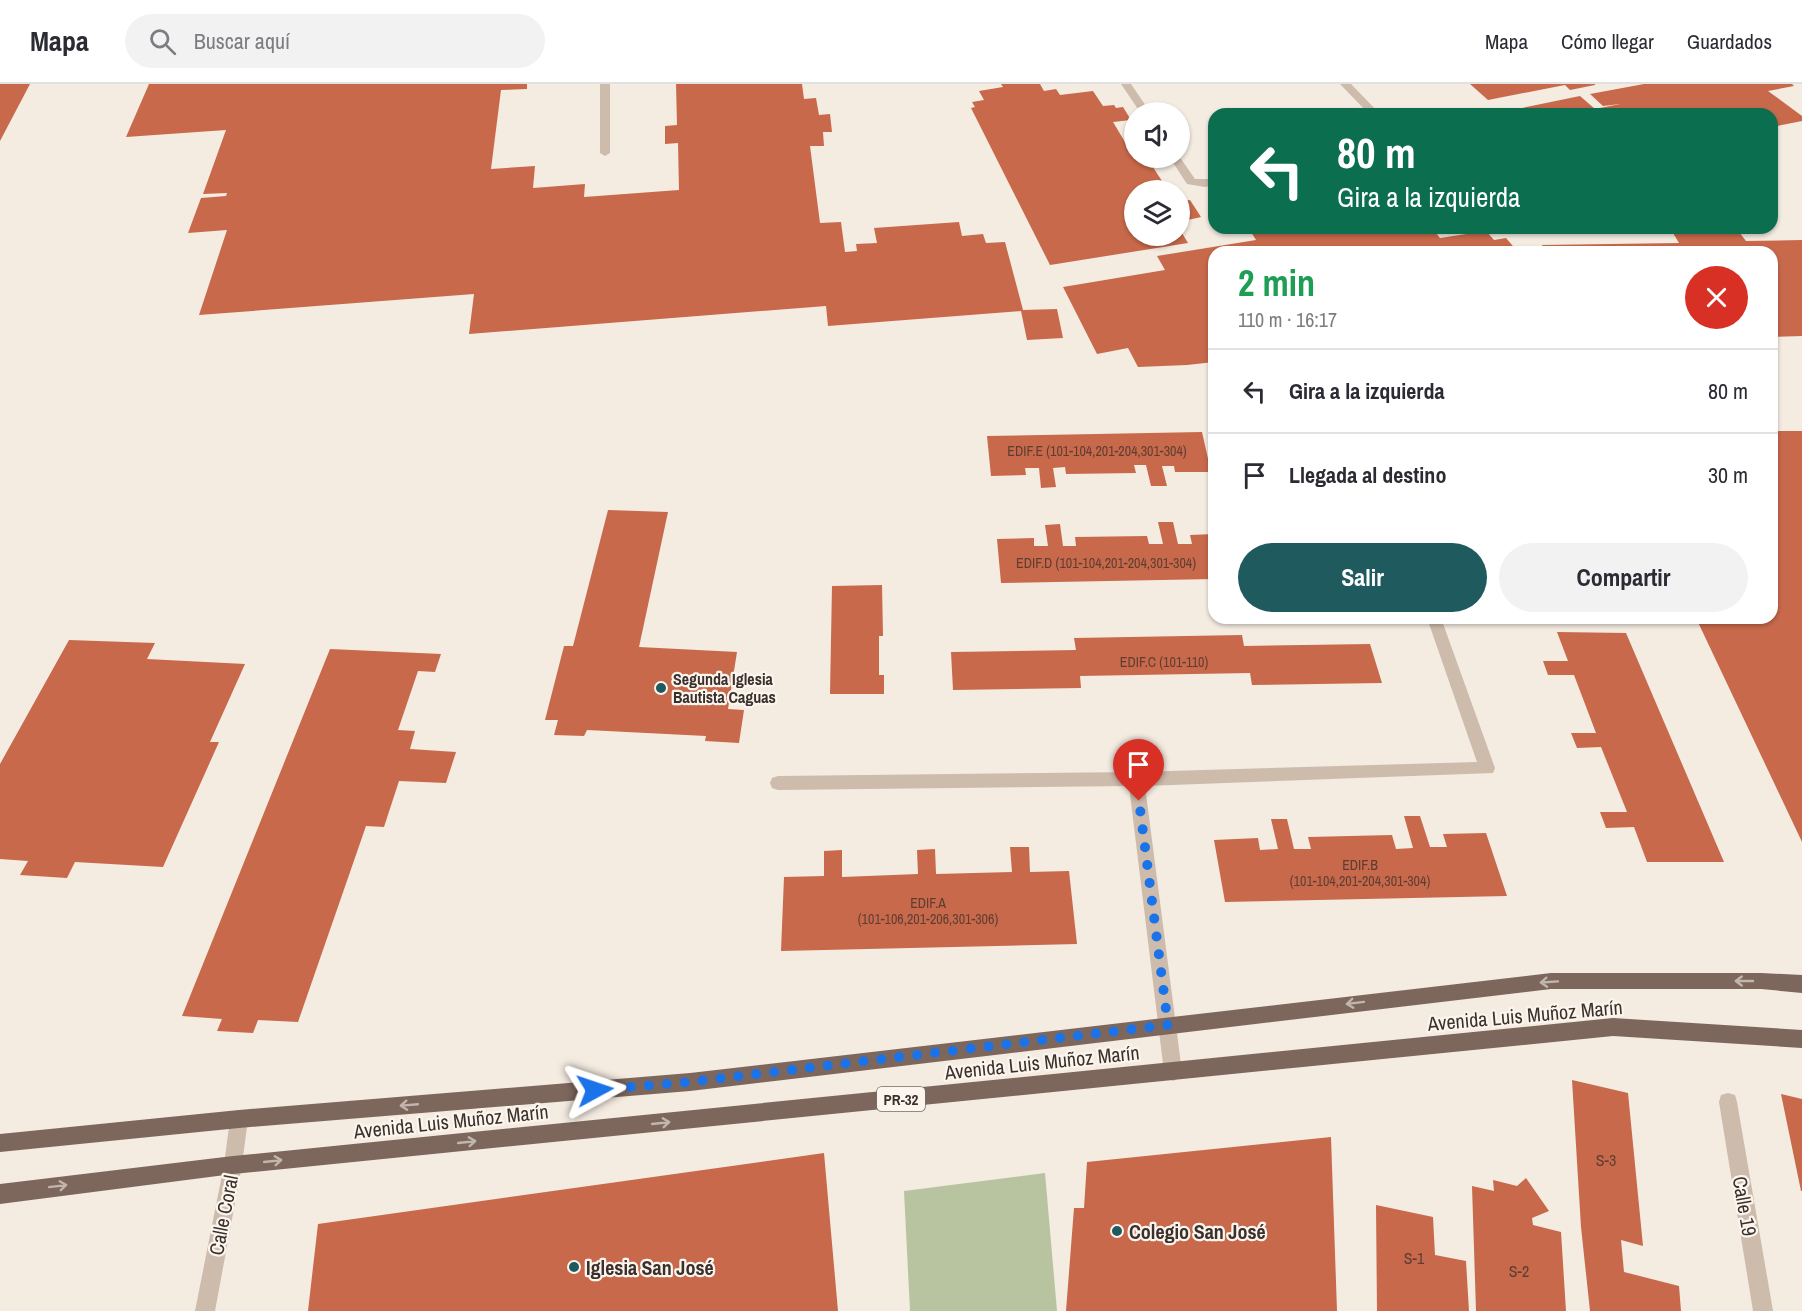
<!DOCTYPE html>
<html lang="es">
<meta charset="utf-8">
<style>
body{margin:0;font-family:"Archivo Narrow",sans-serif;background:#f2f2f3;color:#2b2b33;height:100vh;display:flex;flex-direction:column;font-size:22px;white-space:nowrap}
*{box-sizing:border-box;margin:0}
p{font-size:20px;color:#7c7c81}
.icon{flex:none;width:33px;height:33px;fill:none;stroke:currentColor;stroke-width:2;stroke-linecap:round;stroke-linejoin:round}
.map{position:relative;flex:1;overflow:hidden}
.sheet{position:absolute;left:1208px;top:162px;width:570px;height:378px;display:flex;flex-direction:column;background:#fff;border-radius:18px;box-shadow:0 2px 4px #0004}
.sheet>*{flex:none}
.banner{position:absolute;left:1208px;top:24px;width:570px;height:126px;border-radius:18px;box-shadow:0 2px 4px #0004;background:#0b6e4f;color:#fff;overflow:hidden}
.fabs{position:absolute;left:1124px;top:18px;display:grid;gap:12px}
.fabs a{display:grid;place-items:center;width:66px;height:66px;border-radius:50%;background:#fff;box-shadow:0 2px 4px #0004;font-size:30px}
.pin{position:absolute;display:grid;place-items:center;width:51px;height:51px;color:#fff;margin:-62px -26px;border-radius:50% 50% 50% 0;rotate:-45deg;box-shadow:0 0 6px #0007}
.pin .icon{rotate:45deg}
.me{position:absolute;width:66px;margin:-33px;rotate:85deg;stroke-linejoin:round;filter:drop-shadow(0 0 4px #0008)}
.turn{display:flex;align-items:center;gap:21px;height:126px;padding:0 30px;font-size:27px}
.turn .icon{width:78px;height:78px;stroke-width:2.5}
.turn b{display:block;font-size:42px;line-height:51px}
.round{display:grid;place-items:center;flex:none;width:63px;height:63px;border-radius:32px;background:#f2f2f3}
.head{display:flex;align-items:center;justify-content:space-between;height:102px;padding:0 30px}
h1{font-size:36px;font-weight:700;line-height:45px;color:#1e9e55}
.button{display:flex;gap:12px;margin-top:auto;padding:12px 30px}
.button a{flex:1;height:69px;border-radius:36px;background:#1f5a5e;color:#fff;font-size:24px;font-weight:700;line-height:69px;text-align:center}
.button a+a{background:#f2f2f3;color:#2b2b33}
ul{padding:0;list-style:none}
li{display:flex;align-items:center;gap:18px;height:84px;padding:0 30px;border-top:2px solid #e1e1e2}
li div{flex:1}
li b{display:block;font-size:22px}
li em{font-style:normal}
header{display:flex;align-items:center;gap:36px;box-sizing:border-box;height:84px;padding:0 30px;background:#fff;border-bottom:2px solid #e1e1e2}
header strong{font-size:28px}
nav{display:flex;gap:33px;margin-inline-start:auto;font-size:21px}
.search{width:420px;height:54px;background:#f2f2f3;display:flex;align-items:center;gap:15px;box-sizing:border-box;padding:0 21px;border-radius:33px;color:#7c7c81;font-size:22px}
.map>svg:first-child{display:block}
</style>
<header>
<strong>Mapa</strong>
<div class="search"><svg class="icon" aria-label="search" viewBox="0 0 24 24"><circle cx="10" cy="10" r="6"/><path d="M15 15l6 6"/></svg>Buscar aquí</div>
<nav><a>Mapa</a><a>Cómo llegar</a><a>Guardados</a></nav>
</header>
<div class="map">
<svg width="1802" height="1227" viewBox="0 0 1802 1227">
<rect width="100%" height="100%" fill="#f4ebe1"/>
<path fill="#b8c4a0" d="M1045,1089L1057,1227H910L904,1107Z"/>
<path fill="#c8694b" d="M0,0H30L0,57Z
M149,0H527V5L501,6L491,85L535,82L533,104L585,100L584,113L679,106L678,59L665,60V42L677,41L676,0H802L804,15L816,14L819,31L830,30L832,48H823L824,62H810L820,139L841,138L845,168L857,167L856,160L877,159L874,144L959,138L962,152L983,150L986,159L1005,158L1023,226L1057,225L1063,254L1027,256L1021,227L828,242L826,222L469,250L474,210L199,231L227,146L188,149L201,114L226,112L227,109L203,110L226,46L126,53Z
M1001,0H1040L1044,7L1056,5L1060,11L1093,7L1103,22L1114,21L1116,24L1123,23L1131,36L1113,38L1125,58L1134,57V74H1147L1162,97L1150,99L1155,106H1134V152H1179V144L1188,159L1050,181L971,24L975,23L972,18L984,16L979,7L1003,3Z
M1470,0H1595V1L1570,6L1565,1L1488,16Z
M1644,0H1792L1794,2L1768,7L1802,32V37L1772,43V30H1493L1580,12L1595,25L1620,20L1603,22L1590,10Z
M1190,116L1201,133L1179,138V117Z
M1274,144H1432L1440,154L1486,147L1494,156L1506,154L1518,168H1214V278L1187,281L1138,283L1128,264L1097,270L1063,203L1165,186L1157,172L1256,156L1251,148Z
M1711,144H1736L1746,157L1802,156V252L1772,253V168H1546L1542,161L1679,159L1673,149H1713Z
M1772,347H1802V758L1696,534H1772Z
M1202,348L1211,388H1175L1174,382H1162L1167,402H1151L1146,381H1134L1136,389L1066,390L1065,383L1053,384L1056,403L1041,404L1039,384H1025L1026,391L991,392L987,352Z
M608,426L668,428L639,563L737,568L728,625L744,626L739,659L705,657L706,652L587,646L584,652L554,651L558,636H545L564,562H573Z
M1158,438H1173L1178,460H1192L1190,451L1214,450V495L1001,499L997,455L1034,454V462H1048L1045,441L1060,440L1063,462H1076L1075,453L1147,452L1149,460H1163Z
M882,501L883,552H879V591H884V610H830L832,502Z
M1557,548L1626,549L1724,778H1647L1634,743L1606,744L1600,728H1627L1601,663L1577,664L1571,649H1596L1574,591H1548L1543,577H1568Z
M1242,551L1244,562L1370,560L1382,599L1252,601L1250,589L1080,592L1081,604L953,606L951,568L1076,566L1074,554Z
M69,556L155,559L147,575L245,580L210,658H219L163,783L75,778L67,794L20,791L28,777L0,775V680Z
M330,565L441,570L435,588L418,587L398,646L415,647L410,665L456,668L446,699L399,697L384,743L366,742L298,938L258,936L253,949L217,947L222,935L182,932Z
M1404,732H1420L1430,763H1447L1443,750L1486,749L1507,812L1225,818L1214,756L1258,754L1260,766L1278,765L1271,735H1287L1294,765H1311L1308,753L1392,751L1396,765L1413,764Z
M1010,763H1029L1030,788L1069,787L1077,860L781,867L784,793L824,792V767L842,766V793L918,790L917,766L935,765L936,790L1012,788Z
M1572,996L1628,1009L1643,1162L1621,1156L1624,1188L1679,1202L1681,1227H1590L1581,1143Z
M1781,1010L1802,1015V1107H1801Z
M1331,1053L1337,1227H1066L1074,1124H1084L1087,1078Z
M824,1069L838,1227H308L318,1140Z
M1526,1094L1549,1127L1532,1134L1533,1141L1561,1148L1566,1227H1476L1472,1102L1494,1107L1493,1096L1517,1102Z
M1376,1121L1433,1133L1435,1171L1466,1177L1469,1227H1377Z"/>
<g fill="none" stroke-linecap="round" stroke-linejoin="round">
<path fill="#cdbbac" fill-rule="evenodd" d="M600,0H610V69L605,72L600,69Z
M1121,0H1131L1150,28H1140Z
M1340,0H1351L1380,30H1369Z
M1179,72L1195,95H1214V101L1205,103L1187,100L1170,74Z
M1427,534H1441L1495,684L1493,689L1145,702L1182,988L1179,994L1173,997L1167,994L1164,988L1129,702L778,706L772,704L770,699L772,694L778,692L1136,688L1477,678Z
M1728,1009L1735,1011L1737,1018L1773,1227H1753L1719,1018L1721,1011Z
M239,1026L246,1028L248,1035L242,1081L215,1227H195L224,1081L230,1035L232,1028Z"/>
<path fill="#7d675c" fill-rule="evenodd" d="M1551,889H1761L1802,891V909L1761,905H1551L690,1007L239,1044L0,1068V1050L239,1026L690,989Z
M1613,934L1802,946V964L1613,952L233,1090L0,1120V1100L233,1072Z"/>
</g>
<defs><path id="oneway-shaft" d="M-6 0H5M1.5-3L5.5 0L1.5 3" fill="none" stroke-width="1.6" stroke-linecap="round" stroke-linejoin="round" transform="scale(1.5)"/></defs>
<g stroke="#c2b5ac">
<use href="#oneway-shaft" transform="translate(1744 897) rotate(-180)"/>
<use href="#oneway-shaft" transform="translate(1549 898) rotate(176)"/>
<use href="#oneway-shaft" transform="translate(1355 919) rotate(173)"/>
<use href="#oneway-shaft" transform="translate(409 1021) rotate(175)"/>
<use href="#oneway-shaft" transform="translate(661 1039) rotate(-6)"/>
<use href="#oneway-shaft" transform="translate(467 1058) rotate(-6)"/>
<use href="#oneway-shaft" transform="translate(273 1077) rotate(-6)"/>
<use href="#oneway-shaft" transform="translate(58 1102) rotate(-7)"/>
</g>
<g fill="none" stroke-linecap="round" stroke-linejoin="round">
<path stroke="#1a73e8" stroke-width="10" stroke-dasharray="0 18" d="M595,1006L690,998L1168,941L1139,717"/>
</g>
<g fill="#1f5a5e" stroke="#fbf5ee" stroke-width="2">
<circle cx="661" cy="604" r="6"/>
<circle cx="1117" cy="1147" r="6"/>
<circle cx="574" cy="1183" r="6"/>
</g>
<g text-anchor="middle" dominant-baseline="central" stroke-width="4.5" stroke-linejoin="round" paint-order="stroke">
<g font-size="14" fill="#5e3e33">
<text x="1097" y="367">EDIF.E (101-104,201-204,301-304)</text>
<text x="1106" y="479">EDIF.D (101-104,201-204,301-304)</text>
<text x="1164" y="578">EDIF.C (101-110)</text>
<text x="1360" y="781">EDIF.B<tspan x="1360" dy="16">(101-104,201-204,301-304)</tspan></text>
<text x="928" y="819">EDIF.A<tspan x="928" dy="16">(101-106,201-206,301-306)</tspan></text>
</g>
<rect fill="#fbf5ee" stroke="#756b66" stroke-width="1.5" x="877" y="1003" width="48" height="24" rx="4.5"/>
<g font-size="15" font-weight="bold" fill="#3b302b">
<text x="901" y="1015">PR-32</text>
</g>
<g font-size="16" font-weight="bold" fill="#3b302b" stroke="#fbf5ee" text-anchor="start">
<text x="673" y="595">Segunda Iglesia<tspan x="673" dy="18">Bautista Caguas</tspan></text>
</g>
<g font-size="16" fill="#5e3e33">
<text x="1606" y="1076">S-3</text>
<text x="1414" y="1174">S-1</text>
<text x="1519" y="1187">S-2</text>
</g>
<g font-size="20" fill="#3b302b" stroke="#fbf5ee">
<text transform="translate(1525 931) rotate(-5)">Avenida Luis Muñoz Marín</text>
<text transform="translate(1042 978) rotate(-6)">Avenida Luis Muñoz Marín</text>
<text transform="translate(451 1037) rotate(-6)">Avenida Luis Muñoz Marín</text>
<text transform="translate(1745 1122) rotate(80)">Calle 19</text>
<text transform="translate(223 1131) rotate(-79)">Calle Coral</text>
</g>
<g font-size="20" font-weight="bold" fill="#3b302b" stroke="#fbf5ee" text-anchor="start">
<text x="1129" y="1147">Colegio San José</text>
<text x="586" y="1183">Iglesia San José</text>
</g>
</g>
</svg>
<div class="fabs">
<a><svg class="icon" aria-label="sound" viewBox="0 0 24 24"><path d="M4 9h4l5-4v14l-5-4H4zM17 9q2 3 0 6"/></svg></a>
<a><svg class="icon" aria-label="layers" viewBox="0 0 24 24"><path d="M12 4l9 5-9 5-9-5zM3 14l9 5 9-5"/></svg></a>
</div>
<div class="pin" style="left:1139px;top:717px;background:#d93025"><svg class="icon" aria-label="arrive" viewBox="0 0 24 24"><path d="M6 21V4h12l-3 4 3 4H6"/></svg></div>
<svg class="me" style="left:595px;top:1006px" viewBox="-20 -20 40 40"><path d="M0-17L14 15 0 8-14 15z" fill="#1a73e8" stroke="#fff" stroke-width="4"/></svg>
<div class="banner">
<div class="turn"><svg class="icon" aria-label="left" viewBox="0 0 24 24"><path d="M17 20v-9H6M10 6l-5 5 5 5"/></svg><div><b>80 m</b>Gira a la izquierda</div></div>
</div>
<section class="sheet">
<div class="head"><div><h1>2 min</h1><p>110 m · 16:17</p></div><a class="round" style="background:#d93025;color:#fff"><svg class="icon" aria-label="close" viewBox="0 0 24 24"><path d="M6 6l12 12M18 6L6 18"/></svg></a></div>
<ul>
<li><svg class="icon" aria-label="left" viewBox="0 0 24 24"><path d="M17 20v-9H6M10 6l-5 5 5 5"/></svg><div><b>Gira a la izquierda</b></div><em>80 m</em></li>
<li><svg class="icon" aria-label="arrive" viewBox="0 0 24 24"><path d="M6 21V4h12l-3 4 3 4H6"/></svg><div><b>Llegada al destino</b></div><em>30 m</em></li>
</ul>
<div class="button"><a>Salir</a><a>Compartir</a></div>
</section>
</div>
